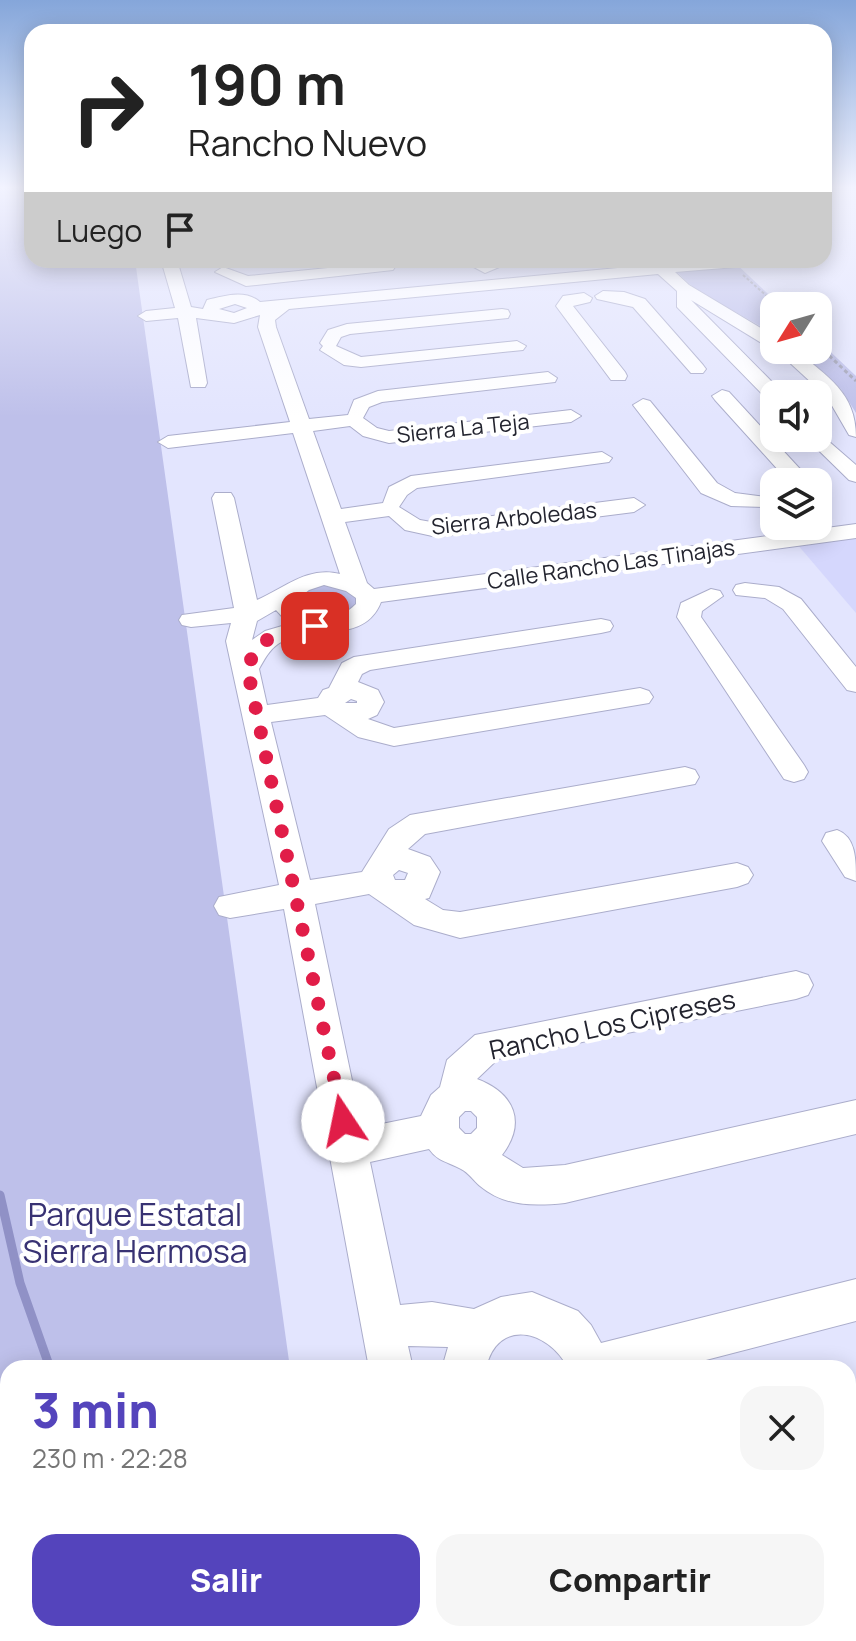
<!DOCTYPE html>
<html lang="es">
<meta charset="utf-8">
<style>
body{margin:0;font-family:Manrope,sans-serif;background:#f6f6f6;color:#222;height:100vh;display:flex;flex-direction:column;font-size:30px;white-space:nowrap}
*{box-sizing:border-box;margin:0}
p{font-size:26px;color:#767676}
.icon{flex:none;width:44px;height:44px;fill:none;stroke:currentColor;stroke-width:2;stroke-linecap:round;stroke-linejoin:round}
.map{position:relative;flex:1;overflow:hidden}
.side{position:absolute;left:0px;top:1360px;width:856px;height:282px;display:flex;flex-direction:column;background:#fff;border-radius:24px 24px 0 0;box-shadow:0 4px 20px #0003}
.side>*{flex:none}
.top-card{position:absolute;left:24px;top:24px;width:808px;height:244px;border-radius:24px;box-shadow:0 4px 20px #0003;background:#fff;color:#222;overflow:hidden}
.needle{width:52px;rotate:233deg}
.buttons{position:absolute;left:760px;top:292px;display:grid;gap:16px}
.buttons a{display:grid;place-items:center;width:72px;height:72px;border-radius:16px;background:#fff;box-shadow:0 4px 20px #0003;font-size:40px}
.pin{position:absolute;display:grid;place-items:center;width:68px;height:68px;color:#fff;margin:-34px;border-radius:16px;box-shadow:0 4px 12px #0006}
.me{position:absolute;width:88px;margin:-44px;rotate:349deg;stroke-linejoin:round;filter:drop-shadow(0 0 6px #0008)}
.turn{display:flex;align-items:center;gap:28px;height:168px;padding:0 32px;font-size:36px}
.turn .icon{width:104px;height:104px;stroke-width:2.5}
.turn b{display:block;font-size:56px;line-height:68px}
.then{display:flex;align-items:center;height:76px;padding:0 32px;background:#0003;gap:16px;font-size:30px}
.round{display:grid;place-items:center;flex:none;width:84px;height:84px;border-radius:24px;background:#f6f6f6}
.summary{display:flex;align-items:center;justify-content:space-between;height:136px;padding:0 32px}
h1{font-size:48px;font-weight:800;line-height:60px;color:#5444bc}
.cta{display:flex;gap:16px;margin-top:auto;padding:16px 32px}
.cta a{flex:1;height:92px;border-radius:24px;background:#5444bc;color:#fff;font-size:32px;font-weight:800;line-height:92px;text-align:center}
.cta a+a{background:#f6f6f6;color:#222}
.map>svg:first-child{display:block}
</style>
<div class="map">
<svg width="856" height="1641" viewBox="0 0 856 1641">
<rect width="100%" height="100%" fill="#e3e5fe"/>
<path fill="#d5d7fd" d="M856,534V613L797,544Z"/>
<path fill="#bec0ea" d="M0,187H32V260H135L290,1368H8V1634H327L328,1641H0Z
M664,260H732L781,306H774V334L695,289Z
M818,340L856,376V413L841,389L797,350H818Z
M335,580L361,600L343,618L307,619L290,596Z"/>
<g fill="none" stroke-linecap="round" stroke-linejoin="round">
<path stroke="#9091c6" stroke-width="9" d="M0,1195L20,1283L50,1368"/>
<defs>
<path id="minor" d="M161,260H177L191,307L203,309L207,300C224,296 245,289 260,302L649,265L648,260H661L665,264L707,260L744,262L736,267L675,272L689,285L774,336V348L768,347L691,300L781,391L783,394H774V401L767,399L677,307V291L658,274L289,309L275,320L276,327L309,419L348,415L354,400L378,391L548,372L557,378L555,382L382,402L369,407L363,418L377,428L389,431L571,410L581,416L571,422L389,443L363,436L350,426L313,431L341,509L383,503L389,487L411,476L602,452L612,458L609,462L417,488L407,495L399,507L420,520L437,523L634,498L645,505L634,512L437,537L405,530L389,516L345,522L367,583L374,589L856,524V538L381,602C364,646 310,623 278,644C269,650 264,660 259,669L267,705L318,698L323,690L329,688L342,663L354,657L601,619L610,621L613,626L610,631L601,633L370,670L362,674L358,682L378,690L384,702L377,715L368,719L394,728L640,688L649,691L653,697L649,703L394,746L358,737L325,715L271,722L310,880L362,872L389,829L410,815L685,767L695,770L699,777L695,784L425,834L408,849L430,857L440,872L429,898L425,899L443,910L460,912L737,863L748,867L753,875L748,883L737,887L460,938L414,925L369,894L315,904L362,1128L421,1116L431,1095L440,1087L447,1060L475,1035L796,971L808,975L813,985L808,995L796,999L498,1059L477,1079C514,1093 527,1122 502,1155L523,1168L565,1165L856,1100V1134L565,1203C535,1206 505,1207 480,1186C474,1181 468,1172 461,1169C449,1162 438,1162 429,1149L370,1162L400,1305L432,1302L474,1309L501,1297L532,1292L578,1311L591,1325L601,1343L856,1279V1321L675,1368H568C548,1329 497,1318 486,1368H442L448,1347L408,1346L413,1368H369L284,909L230,918L219,915L214,906L219,897L279,885L226,641L231,623L191,627L182,625L179,620L182,615L234,608L212,498L215,493H231L234,498L257,600C285,588 307,566 340,574L293,433L168,448L158,442L168,436L290,422L258,327L260,315L234,323L196,318L207,383L205,387H191L178,318L146,321L138,316L146,311L175,308ZM235,304L247,308L234,313L219,309ZM324,585L346,591L356,598V604C340,620 320,623 301,609L300,597L309,590ZM276,610L289,624L265,631L252,640L257,621ZM351,699L357,701V703H345ZM399,870L408,873L405,880H395L393,875ZM465,1111H471L477,1117V1128L471,1134H465L459,1128V1117Z
M476,260H498L504,265L485,273L470,265Z
M387,262L395,267L393,270L246,286L215,272L223,267L248,276Z
M603,291L624,292L645,299L703,365L706,369L703,373H691L633,307L597,299L595,296Z
M584,293L592,298L590,302L573,306L625,372L627,376L625,380H611L556,306L563,296Z
M502,309L508,310L510,314L508,318L350,334L341,337L336,346L361,357L517,341L526,346L523,350L361,367L344,365L320,350L323,346L320,343L328,330L347,324Z
M776,350H796C827,377 856,392 856,437L849,435L827,397Z
M722,390L729,392L812,482H789L715,400L712,396Z
M643,399L650,401L717,483L735,493L765,497L768,502L765,507L731,506L701,493L633,405Z
M818,432L856,465V482L849,480L806,438H818Z
M745,583L779,587L801,599L856,667V692L847,690L783,609L765,598L736,595L733,590L736,585Z
M711,589L720,591L723,596L702,611L701,617L804,765L808,772L804,779L794,782L784,779L677,617L681,603Z
M837,830C856,837 856,859 856,881L845,877L822,841L826,833Z
M856,1525V1641H814L816,1634H848V1528Z
M421,1634H473L475,1641H423Z
M672,1634H724L726,1641H674Z"/>
</defs>
<use href="#minor" stroke="#abadcb" stroke-width="2"/>
<path stroke="#a0a1b5" stroke-width="2" stroke-dasharray="3 2" stroke-linecap="butt" d="M743,275L778,306
M818,345L821,348"/>
<path stroke="#a0a1b5" stroke-width="3" stroke-dasharray="4 3" stroke-linecap="butt" d="M819,346L856,381"/>
<use href="#minor" fill="#fff" fill-rule="evenodd"/>
</g>
<linearGradient id="sky" x2="0" y2="1"><stop stop-color="#85a6da"/><stop offset="0.45" stop-color="#f2f3ff"/><stop offset="1" stop-color="#f2f3ff" stop-opacity="0"/></linearGradient>
<rect width="856" height="417" fill="url(#sky)"/>
<g fill="none" stroke-linecap="round" stroke-linejoin="round">
<path stroke="#e11d48" stroke-width="14" stroke-dasharray="0 25.2" d="M315,626C278,634 265,631 247,667L343,1121"/>
</g>
<g text-anchor="middle" dominant-baseline="central" stroke-width="8" stroke-linejoin="round" paint-order="stroke">
<g font-size="22" fill="#23242f" stroke="#fff">
<text transform="translate(463 428) rotate(-6)">Sierra La Teja</text>
<text transform="translate(514 518) rotate(-6)">Sierra Arboledas</text>
<text transform="translate(611 564) rotate(-8)">Calle Rancho Las Tinajas</text>
</g>
<g font-size="26" fill="#23242f" stroke="#fff">
<text transform="translate(612 1024) rotate(-12)">Rancho Los Cipreses</text>
</g>
<g font-size="32" fill="#383273" stroke="#fff">
<text x="135" y="1214">Parque Estatal<tspan x="135" dy="37">Sierra Hermosa</tspan></text>
</g>
</g>
</svg>
<div class="buttons">
<a><svg class="needle" viewBox="-14 -14 28 28"><path d="M0-13l5 13h-10z" fill="#e53935"/><path d="M0 13l5-13h-10z" fill="#767676"/></svg></a>
<a><svg class="icon" aria-label="sound" viewBox="0 0 24 24"><path d="M4 9h4l5-4v14l-5-4H4zM17 9q2 3 0 6"/></svg></a>
<a><svg class="icon" aria-label="layers" viewBox="0 0 24 24"><path d="M12 4l9 5-9 5-9-5zM3 14l9 5 9-5"/></svg></a>
</div>
<div class="pin" style="left:315px;top:626px;background:#d93025"><svg class="icon" aria-label="arrive" viewBox="0 0 24 24"><path d="M6 21V4h12l-3 4 3 4H6"/></svg></div>
<svg class="me" style="left:343px;top:1121px" viewBox="-20 -20 40 40"><circle r="19" fill="#fff"/><path d="M0-13L10 11 0 6-10 11z" fill="#e11d48"/></svg>
<div class="top-card">
<div class="turn"><svg class="icon" aria-label="right" viewBox="0 0 24 24"><path d="M7 20v-9h11M14 6l5 5-5 5"/></svg><div><b>190 m</b>Rancho Nuevo</div></div>
<div class="then">Luego<svg class="icon" aria-label="arrive" viewBox="0 0 24 24"><path d="M6 21V4h12l-3 4 3 4H6"/></svg></div>
</div>
<section class="side">
<div class="summary"><div><h1>3 min</h1><p>230 m · 22:28</p></div><a class="round"><svg class="icon" aria-label="close" viewBox="0 0 24 24"><path d="M6 6l12 12M18 6L6 18"/></svg></a></div>
<div class="cta"><a>Salir</a><a>Compartir</a></div>
</section>
</div>
